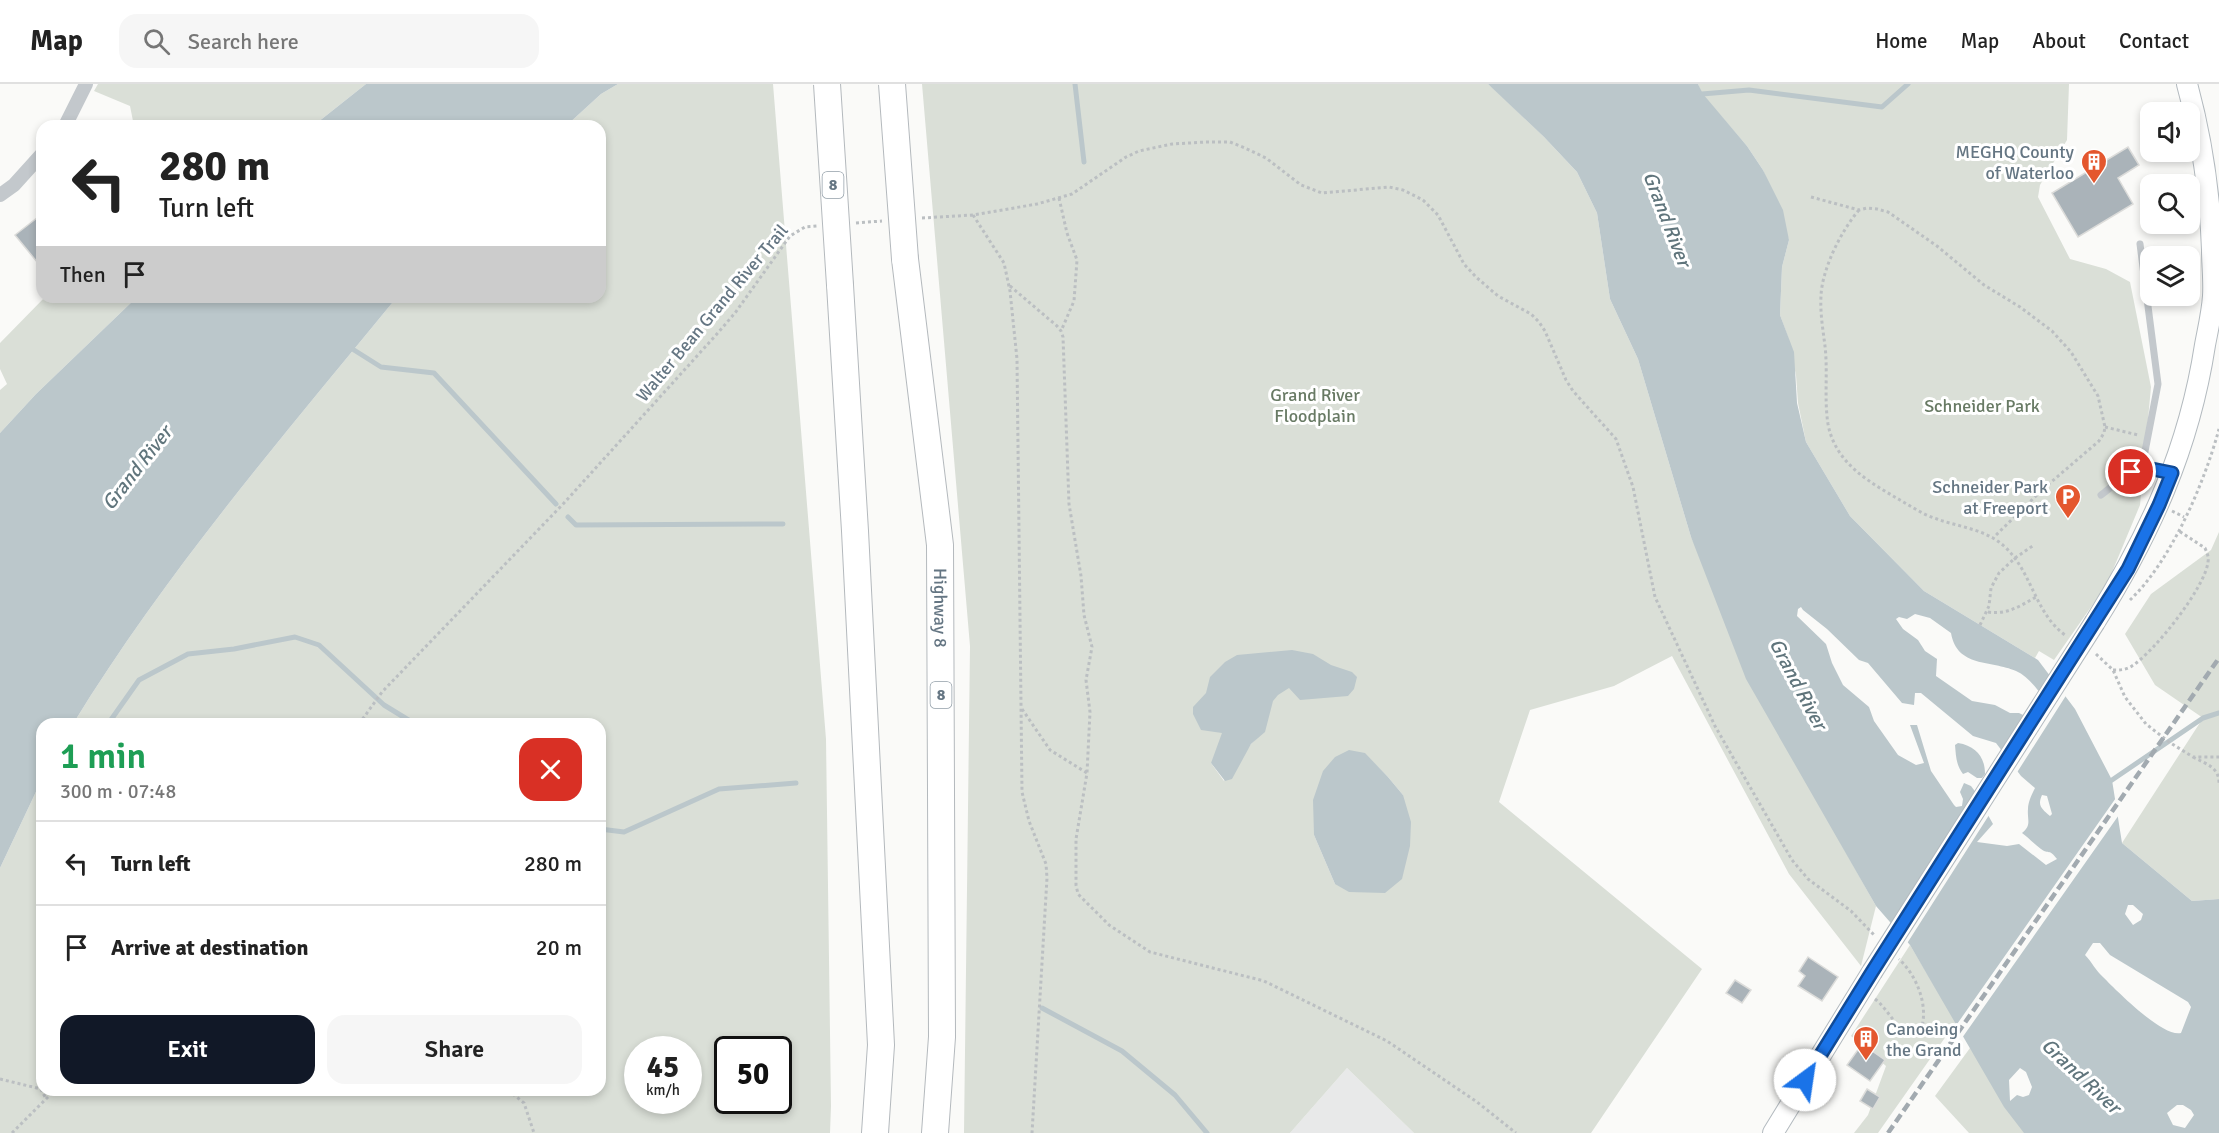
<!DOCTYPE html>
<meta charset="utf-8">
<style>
body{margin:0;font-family:Signika,sans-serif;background:#f6f6f6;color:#222;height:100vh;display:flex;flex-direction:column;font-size:22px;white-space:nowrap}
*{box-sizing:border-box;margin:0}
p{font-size:20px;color:#767676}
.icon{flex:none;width:33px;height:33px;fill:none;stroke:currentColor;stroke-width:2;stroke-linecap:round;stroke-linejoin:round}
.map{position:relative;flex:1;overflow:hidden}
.side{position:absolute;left:36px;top:634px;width:570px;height:378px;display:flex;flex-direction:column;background:#fff;border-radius:18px;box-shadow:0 3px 9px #0003}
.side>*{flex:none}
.guide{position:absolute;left:36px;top:36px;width:570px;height:183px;border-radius:18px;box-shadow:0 3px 9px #0003;background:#fff;color:#222;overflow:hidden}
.tools{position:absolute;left:2140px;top:18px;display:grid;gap:12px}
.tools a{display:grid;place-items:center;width:60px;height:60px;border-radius:12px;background:#fff;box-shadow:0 3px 9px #0003;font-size:30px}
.speed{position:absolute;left:624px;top:952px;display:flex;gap:12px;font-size:30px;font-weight:700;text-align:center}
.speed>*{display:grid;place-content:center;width:78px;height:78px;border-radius:50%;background:#fff;box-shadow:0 3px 9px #0003;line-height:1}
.speed small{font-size:15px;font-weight:400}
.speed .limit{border:3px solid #111;border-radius:9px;background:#fff;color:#111}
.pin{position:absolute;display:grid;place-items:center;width:51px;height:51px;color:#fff;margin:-26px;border:3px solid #fff;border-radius:50%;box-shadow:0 2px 6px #0007}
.me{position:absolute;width:66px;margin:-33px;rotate:31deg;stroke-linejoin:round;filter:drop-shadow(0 0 4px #0008)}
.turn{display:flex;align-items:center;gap:21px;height:126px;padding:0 24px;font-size:27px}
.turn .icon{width:78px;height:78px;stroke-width:2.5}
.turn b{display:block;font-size:42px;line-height:51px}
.then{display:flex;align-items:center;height:57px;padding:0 24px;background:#0003;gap:12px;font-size:22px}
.round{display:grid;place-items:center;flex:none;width:63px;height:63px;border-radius:18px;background:#f6f6f6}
.headline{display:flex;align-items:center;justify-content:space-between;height:102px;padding:0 24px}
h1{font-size:36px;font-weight:600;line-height:45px;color:#1e9e55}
.cta{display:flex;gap:12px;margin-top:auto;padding:12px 24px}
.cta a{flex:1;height:69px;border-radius:18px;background:#111827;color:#fff;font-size:24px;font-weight:600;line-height:69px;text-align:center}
.cta a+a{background:#f6f6f6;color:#222}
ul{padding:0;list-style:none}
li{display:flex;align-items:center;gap:18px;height:84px;padding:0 24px;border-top:2px solid #e0e0e0}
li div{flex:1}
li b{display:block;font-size:22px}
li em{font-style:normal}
header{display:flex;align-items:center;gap:36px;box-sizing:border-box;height:84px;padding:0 30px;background:#fff;border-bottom:2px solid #e0e0e0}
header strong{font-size:28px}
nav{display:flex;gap:33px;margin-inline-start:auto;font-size:21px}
.search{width:420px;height:54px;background:#f6f6f6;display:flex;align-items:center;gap:15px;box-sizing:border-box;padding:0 21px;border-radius:18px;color:#767676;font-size:22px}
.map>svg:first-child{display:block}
</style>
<header>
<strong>Map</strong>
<div class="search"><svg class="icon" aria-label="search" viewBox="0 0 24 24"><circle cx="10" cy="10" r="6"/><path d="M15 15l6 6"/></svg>Search here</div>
<nav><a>Home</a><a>Map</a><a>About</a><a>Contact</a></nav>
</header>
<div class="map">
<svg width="2219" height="1049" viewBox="0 0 2219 1049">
<rect width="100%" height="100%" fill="#fafaf8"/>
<path fill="#e8e9e9" d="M1347,984L1414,1049H1290Z"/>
<path fill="#dadfd7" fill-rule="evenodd" d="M98,0H366L313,42H134L130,22L94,7Z
M618,0H773L826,655L831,1022L830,1049H0V784L42,695V1006H600V640H73C166,488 284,351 397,213H600V42H566L601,10ZM638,966H688V1017H638ZM728,966H778V1017H728Z
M922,0H1488L1493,4L1544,53L1577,88L1597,129L1610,215L1638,275L1691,453L1840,758L1876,822L1861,882L1789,790L1672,572L1614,602L1530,626L1499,718L1702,885L1591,1049H1414L1347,984L1290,1049H964L970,562ZM1258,653L1251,660L1224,697L1211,679ZM1365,670L1388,693L1403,711L1335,800L1314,751Z
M1698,0H2069L2067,56L2040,101L2038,113L2070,175L2106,185L2130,198L2151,303L2140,421L2107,500L2054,576L2039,567L2035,574L1924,507L1850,432L1806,358L1798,319L1796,291L1788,253L1780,231L1782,183L1789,156L1763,86L1747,62L1702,10Z
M45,213H137L36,310L0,349V306L7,300L0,285V259Z
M2219,448V815L2192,817L2122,759L2203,634L2155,601L2125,550L2151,510L2211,466Z
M1910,861L1956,938L1878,1049H1854L1868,1031L1886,982L1851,952Z
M1970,964L2027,1049H1969L1935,1012Z"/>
<path fill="#bbc7cb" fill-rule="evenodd" d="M366,0H618L601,10L566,42H313Z
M1488,0H1698L1703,10L1747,62L1763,86L1783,126L1789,156L1782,183L1780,231L1794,268L1797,319L1806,358L1850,432L1924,507L2038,576L2075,625L2112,696L2122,759L2192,817L2219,815V1049H2024L2004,1023L1910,861L1876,822L1746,595L1691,453L1638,275L1610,215L1597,129L1577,88L1544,53ZM1801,523L1803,526L1827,545L1859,576L1868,579L1902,619L1914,621L1915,609H1921L1973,652L1996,659L2021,692L2035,704C2032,710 2028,718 2028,725C2027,736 2032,741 2022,749C2029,754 2034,760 2041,765C2049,771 2049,764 2057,775L2046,781L2019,760L2007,762L1977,758L1993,740L1974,706L1971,702L1964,699L1960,708L1963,715L1962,722L1956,723L1954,721L1931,687L1917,641H1910L1924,679L1916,681L1898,671L1874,637L1869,623L1843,601L1832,579L1826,560L1797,532L1798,525ZM1915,530L1930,534L1951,549C1957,584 1991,576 2016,587C2032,594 2044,615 2054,628L2044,641L2019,629H2010L1995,621L1972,617L1936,592L1937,575L1925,567L1918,556L1903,545L1896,535L1899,533L1907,535ZM2042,711L2047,712L2052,730L2050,732C2042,725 2037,722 2042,711ZM2128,821H2133L2143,830L2141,836L2133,841L2125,830ZM2093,859H2100L2110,871L2188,918L2191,923L2181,949C2163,954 2116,906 2103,893C2096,887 2092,878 2085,871ZM2020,984L2026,988L2032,1003L2029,1011L2023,1013L2017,1011L2010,1017L2009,996ZM2177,1021H2183L2191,1026L2194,1031L2185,1044L2173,1041L2167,1029Z
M137,213H397C284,351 166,488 73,640H42V695L0,784V349L36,310Z
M1292,566L1313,570L1331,581L1352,588L1357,593L1354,605L1348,612L1300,616L1289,604L1278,611L1273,617L1265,648L1251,660L1232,695L1225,697L1211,679L1222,649L1201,646L1193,630V623L1206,609L1210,593L1225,578L1237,571Z
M1958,659C1976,662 1985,673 1985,690L1982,694H1977L1968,688L1963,690C1956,681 1956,672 1955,661Z
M1349,666L1365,669L1388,693L1403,711L1411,738L1410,762L1402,795L1385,809L1349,808L1335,800L1314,751L1313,716L1323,687L1335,673Z"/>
<path fill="#fafaf8" d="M2052,589L2067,610L2016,690L2001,668L2026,629L2043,637L2051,628L2037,611Z
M1977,705L1991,728L1906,861L1889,842Z
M2118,711L2121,728L1962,954L1955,943Z"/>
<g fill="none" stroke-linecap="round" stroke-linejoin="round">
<path stroke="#bbc7cb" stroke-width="5" d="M1075,0L1084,78
M1702,10L1749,6L1882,23L1908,0
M354,266L381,283L434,289L556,420
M568,433L576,441L783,440
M108,640L139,596L188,570L234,565L295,553L319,561L384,621L415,640
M2112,696L2203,634L2219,629
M600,745L624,748L719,705L796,699
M1042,924L1122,967L1175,1011L1207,1049"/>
</g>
<path fill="#aab3b9" stroke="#dcdcda" stroke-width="1.5" d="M2128,63L2139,81L2118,94L2133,120L2078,153L2052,109Z
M42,130V184L15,151Z
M1808,873L1838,893L1822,917L1798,902L1805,892L1799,887Z
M1735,896L1751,906L1742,919L1726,909Z
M1862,960L1885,976L1870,997L1847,981Z
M1867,1005L1880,1013L1873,1025L1860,1017Z"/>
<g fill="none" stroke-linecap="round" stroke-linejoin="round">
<defs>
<path id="secondary" d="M2095,538C2150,450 2189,365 2205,261C2208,245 2212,228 2213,212C2214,197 2212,181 2212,166C2210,109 2202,55 2187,0
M1773,1049L1872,888"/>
<g id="motorway">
<path id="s1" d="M905,175L940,461L942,953L935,1049"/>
<path d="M840,201L855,447L881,961L875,1049"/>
</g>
</defs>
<use href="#secondary" stroke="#b3babf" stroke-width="22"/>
<use href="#motorway" stroke="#b4b9bd" stroke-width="28"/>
<path stroke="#bbbfc2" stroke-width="3" stroke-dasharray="3 3" stroke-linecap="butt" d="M1811,113L1859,126L1867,124L1877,125L1888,128L1937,162L1984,201L2020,223L2052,247L2071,268L2098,312L2105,343L2104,349L2099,357L2043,405L1993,454
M1059,114L1067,149L1077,176L1074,217L1061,247
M1859,126C1841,147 1822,185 1821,212C1820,229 1823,246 1825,262C1828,288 1824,315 1828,340C1835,379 1869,398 1900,416C1912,423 1924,431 1937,435C1959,443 1985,445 2004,462C2033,489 2034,528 2065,551
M973,131L1004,179L1010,207L1017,275L1022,708L1029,737L1046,780L1047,794L1032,1049
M922,134L973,131L1037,120L1072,110L1126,73L1139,67L1172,60L1206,58H1230L1245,64L1266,74L1301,101L1322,109L1389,103L1403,106L1423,116L1438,131L1464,180L1476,193L1498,212L1531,230L1539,238L1545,247L1566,296L1573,307L1616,355L1633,403L1655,513L1715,642L1792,776L1808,795L1851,827L1875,852
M856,139L882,137
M1010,202L1057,242L1061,247L1063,253L1069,420L1081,492L1084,531L1092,563L1086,596L1090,628L1087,689
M2105,343L2138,351
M2172,427L2184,433
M2130,516C2171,477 2204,400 2219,345
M1988,528C2007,531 2020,522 2036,513
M1980,541L1989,522L1991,504L1999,489L2015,474L2034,461
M2096,570L2113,586L2125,613L2146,640L2169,658L2193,673H2219
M2113,586C2120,586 2126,586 2132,582C2154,568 2205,504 2208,478C2209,473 2207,469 2205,464L2179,447
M1022,625L1050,666L1087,689L1076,755V801L1078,810L1109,841L1150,868L1264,897L1387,957L1477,1018L1516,1049
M359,640L382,608L564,419L716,251L735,229L790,152L805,143L817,142
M2193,673C2206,680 2219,683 2219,699
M1875,915C1889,926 1894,943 1911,949L1921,946C1929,922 1917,892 1899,875
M0,995L41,1005L46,1015
M508,1006L524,1019L534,1049
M12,1049L55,1006"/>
<path stroke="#c3c8cc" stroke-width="7" d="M2140,160L2158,300L2142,383
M2101,411C2127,391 2135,378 2169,388"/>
<path stroke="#c3c8cc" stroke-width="14" d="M65,42L86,0
M0,111L14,101L42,70"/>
<use href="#secondary" stroke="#fff" stroke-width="20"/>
<use href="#motorway" stroke="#fff" stroke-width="26"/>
<path stroke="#a2aab0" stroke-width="4.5" stroke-dasharray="9 4.5" stroke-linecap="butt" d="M1888,1049L2219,574"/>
<defs>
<path id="secondary-bridge" d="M1872,888L2095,538"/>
<path id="motorway-bridge" d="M827,0L840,201
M892,0L905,175"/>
</defs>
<use href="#secondary-bridge" stroke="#b3babf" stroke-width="22" stroke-linecap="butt"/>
<use href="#motorway-bridge" stroke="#b4b9bd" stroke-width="28" stroke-linecap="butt"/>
<use href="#secondary-bridge" stroke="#fff" stroke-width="20"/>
<use href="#motorway-bridge" stroke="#fff" stroke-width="26"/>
</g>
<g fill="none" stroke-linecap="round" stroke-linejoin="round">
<defs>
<path id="route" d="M1805,996L1872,888L2128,485L2159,421L2172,389L2142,383L2131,388"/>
</defs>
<use href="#route" stroke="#114b97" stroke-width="15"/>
<use href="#route" stroke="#1a73e8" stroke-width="10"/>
</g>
<defs>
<symbol id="building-pin" viewBox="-11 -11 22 30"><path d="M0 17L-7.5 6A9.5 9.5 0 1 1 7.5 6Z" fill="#e4572e" stroke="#fff"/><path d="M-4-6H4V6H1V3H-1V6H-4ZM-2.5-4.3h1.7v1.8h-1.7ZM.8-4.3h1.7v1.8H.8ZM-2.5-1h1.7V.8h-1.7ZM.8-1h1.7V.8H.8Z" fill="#fff"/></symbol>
<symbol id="parking-pin" viewBox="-11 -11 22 30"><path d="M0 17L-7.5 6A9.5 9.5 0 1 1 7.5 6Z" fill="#e4572e" stroke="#fff"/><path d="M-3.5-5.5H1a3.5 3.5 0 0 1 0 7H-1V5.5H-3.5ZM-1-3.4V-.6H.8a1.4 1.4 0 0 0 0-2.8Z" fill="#fff"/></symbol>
</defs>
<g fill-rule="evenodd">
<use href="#building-pin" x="2079" y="63" width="30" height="40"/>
<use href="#parking-pin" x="2053" y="398" width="30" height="40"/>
<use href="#building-pin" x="1851" y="940" width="30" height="40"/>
</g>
<g text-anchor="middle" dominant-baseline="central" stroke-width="6" stroke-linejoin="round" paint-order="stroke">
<g fill="#fff" stroke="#939fa8" stroke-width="1.5">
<rect x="822.5" y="88" width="21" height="26" rx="4.5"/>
<rect x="930.5" y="598" width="21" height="26" rx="4.5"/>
</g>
<g font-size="16" font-weight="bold" fill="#657683">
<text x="833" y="101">8</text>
<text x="941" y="611">8</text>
</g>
<g font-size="18" fill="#657683" stroke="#fff" text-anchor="end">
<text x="2074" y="68">MEGHQ County<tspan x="2074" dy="21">of Waterloo</tspan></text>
<text x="2048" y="403">Schneider Park<tspan x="2048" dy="21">at Freeport</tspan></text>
<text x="1886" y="945" text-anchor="start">Canoeing<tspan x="1886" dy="21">the Grand</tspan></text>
</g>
<g font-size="18" fill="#657683" stroke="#fff">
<text transform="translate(712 229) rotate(-50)">Walter Bean Grand River Trail</text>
<text stroke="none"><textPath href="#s1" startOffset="351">Highway 8</textPath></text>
</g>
<g font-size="18" fill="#687a64" stroke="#fff">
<text x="1315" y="311">Grand River<tspan x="1315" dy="21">Floodplain</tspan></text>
<text x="1982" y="322">Schneider Park</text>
</g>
<g font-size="20" font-style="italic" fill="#60757c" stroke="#fff">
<text transform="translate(1667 135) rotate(69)">Grand River</text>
<text transform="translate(137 384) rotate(-52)">Grand River</text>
<text transform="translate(1798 600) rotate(62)">Grand River</text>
<text transform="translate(2081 992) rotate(43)">Grand River</text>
</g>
</g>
</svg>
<div class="tools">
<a><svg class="icon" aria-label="sound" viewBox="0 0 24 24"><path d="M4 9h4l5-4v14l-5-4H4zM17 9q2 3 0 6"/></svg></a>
<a><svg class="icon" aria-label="search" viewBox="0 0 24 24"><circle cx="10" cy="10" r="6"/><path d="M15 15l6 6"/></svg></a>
<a><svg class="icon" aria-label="layers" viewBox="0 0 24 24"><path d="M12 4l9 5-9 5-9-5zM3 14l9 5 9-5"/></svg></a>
</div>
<div class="speed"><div>45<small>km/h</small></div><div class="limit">50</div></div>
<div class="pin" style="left:2131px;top:388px;background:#d93025"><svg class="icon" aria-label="arrive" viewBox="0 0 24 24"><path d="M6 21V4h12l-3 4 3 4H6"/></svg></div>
<svg class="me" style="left:1805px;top:996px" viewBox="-20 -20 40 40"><circle r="19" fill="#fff"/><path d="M0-13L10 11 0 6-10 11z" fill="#1a73e8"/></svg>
<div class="guide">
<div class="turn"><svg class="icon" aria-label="left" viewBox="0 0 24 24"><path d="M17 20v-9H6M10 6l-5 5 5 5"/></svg><div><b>280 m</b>Turn left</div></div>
<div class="then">Then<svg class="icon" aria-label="arrive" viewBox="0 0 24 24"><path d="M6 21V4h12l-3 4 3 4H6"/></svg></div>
</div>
<section class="side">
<div class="headline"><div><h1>1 min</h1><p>300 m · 07:48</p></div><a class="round" style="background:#d93025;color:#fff"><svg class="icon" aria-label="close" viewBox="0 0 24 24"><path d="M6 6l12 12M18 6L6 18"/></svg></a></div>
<ul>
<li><svg class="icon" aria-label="left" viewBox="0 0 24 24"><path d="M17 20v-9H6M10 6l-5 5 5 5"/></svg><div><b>Turn left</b></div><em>280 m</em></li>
<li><svg class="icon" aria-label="arrive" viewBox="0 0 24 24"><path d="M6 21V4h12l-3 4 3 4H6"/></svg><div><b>Arrive at destination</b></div><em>20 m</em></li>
</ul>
<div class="cta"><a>Exit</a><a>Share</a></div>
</section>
</div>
